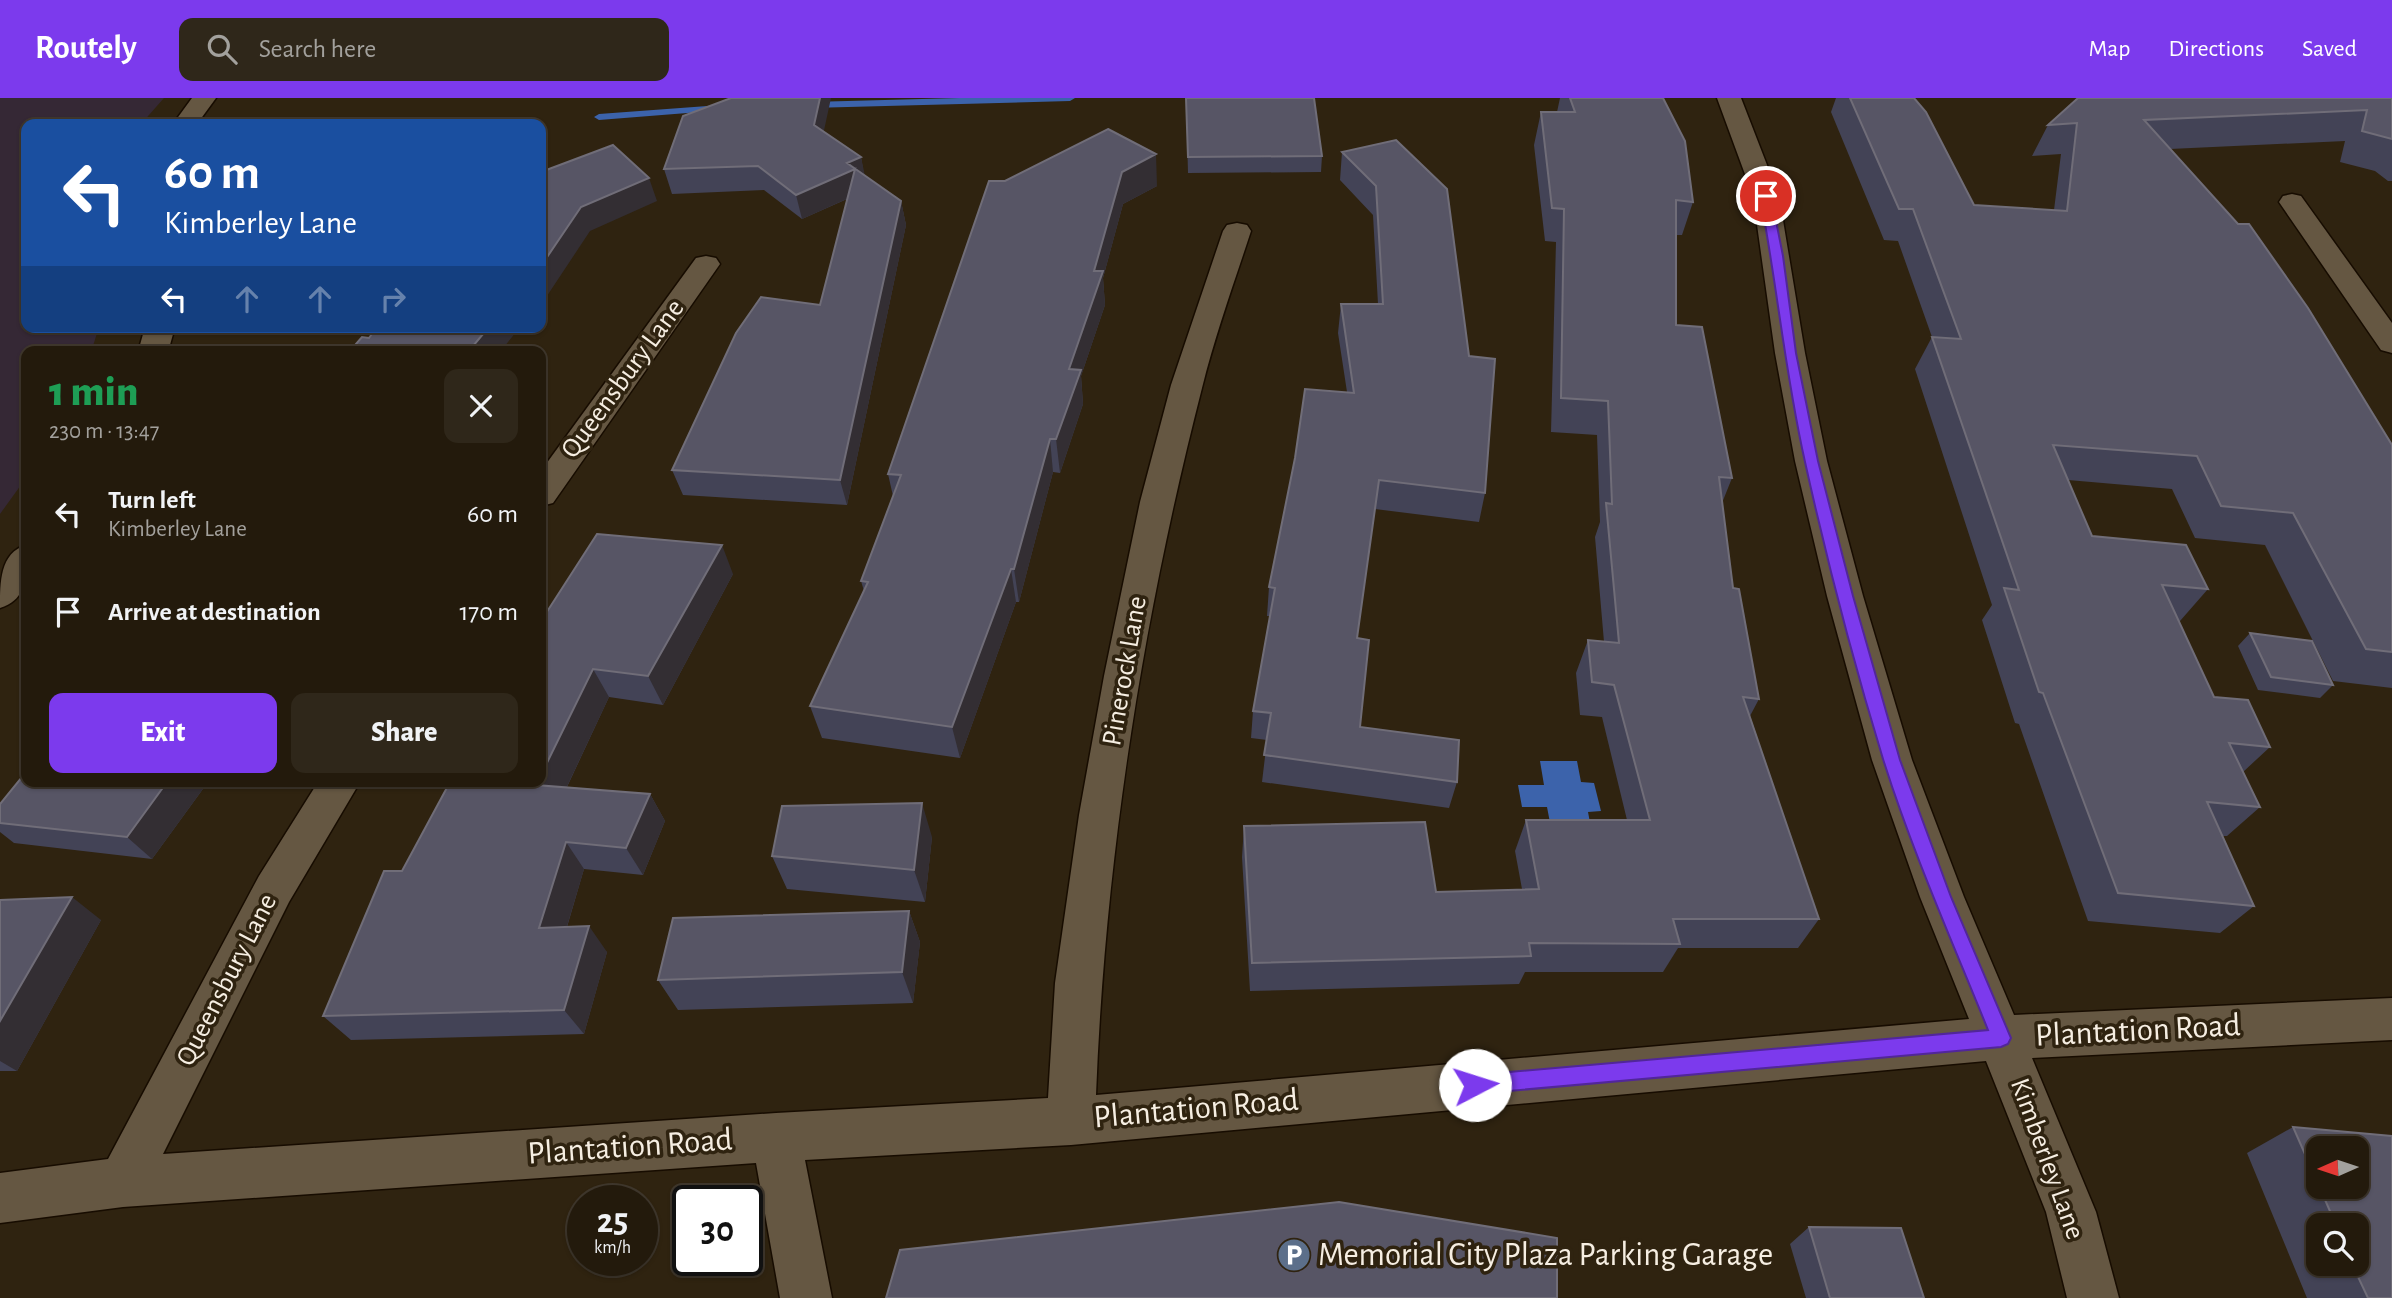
<!DOCTYPE html>
<meta charset="utf-8">
<style>
body{margin:0;font-family:"Alegreya Sans",sans-serif;background:#2f271a;color:#f1f3f6;height:100vh;display:flex;flex-direction:column;font-size:26px;white-space:nowrap}
*{box-sizing:border-box;margin:0}
p{font-size:23px;color:#a3a19d}
.icon{flex:none;width:38px;height:38px;fill:none;stroke:currentColor;stroke-width:2;stroke-linecap:round;stroke-linejoin:round}
.map{position:relative;flex:1;overflow:hidden}
.drawer{position:absolute;left:21px;top:248px;width:525px;height:441px;display:flex;flex-direction:column;background:#231a0c;border-radius:14px;box-shadow:0 2px 5px #0004,0 0 0 2px #40382d}
.drawer>*{flex:none}
.hud{position:absolute;left:21px;top:21px;width:525px;height:214px;border-radius:14px;box-shadow:0 2px 5px #0004,0 0 0 2px #40382d;background:#1a4fa0;color:#fff;overflow:hidden}
.needle{width:46px;rotate:267deg}
.fabs{position:absolute;left:2306px;top:1038px;display:grid;gap:14px}
.fabs a{display:grid;place-items:center;width:63px;height:63px;border-radius:14px;background:#231a0c;box-shadow:0 2px 5px #0004,0 0 0 2px #40382d;font-size:35px}
.speed{position:absolute;left:567px;top:1087px;display:flex;gap:14px;font-size:35px;font-weight:700;text-align:center}
.speed>*{display:grid;place-content:center;width:91px;height:91px;border-radius:50%;background:#231a0c;box-shadow:0 2px 5px #0004,0 0 0 2px #40382d;line-height:1}
.speed small{font-size:18px;font-weight:400}
.speed .limit{border:4px solid #111;border-radius:10px;background:#fff;color:#111}
.pin{position:absolute;display:grid;place-items:center;width:60px;height:60px;color:#fff;margin:-30px;border:4px solid #fff;border-radius:50%;box-shadow:0 2px 7px #0007}
.me{position:absolute;width:77px;margin:-38px;rotate:85deg;stroke-linejoin:round;filter:drop-shadow(0 0 5px #0008)}
.turn{display:flex;align-items:center;gap:24px;height:147px;padding:0 28px;font-size:32px}
.turn .icon{width:91px;height:91px;stroke-width:2.5}
.turn b{display:block;font-size:49px;line-height:60px}
.lanes{display:flex;align-items:center;height:66px;padding:0 28px;background:#0003;justify-content:center;gap:35px;direction:ltr}
.lanes .off{opacity:.35}
.round{display:grid;place-items:center;flex:none;width:74px;height:74px;border-radius:14px;background:#2f271a}
.head{display:flex;align-items:center;justify-content:space-between;height:119px;padding:0 28px}
h1{font-size:42px;font-weight:800;line-height:52px;color:#1e9e55}
.action{display:flex;gap:14px;margin-top:auto;padding:14px 28px}
.action a{flex:1;height:80px;border-radius:14px;background:#7c3aed;color:#fff;font-size:28px;font-weight:800;line-height:80px;text-align:center}
.action a+a{background:#2f271a;color:#f1f3f6}
ul{padding:0;list-style:none}
li{display:flex;align-items:center;gap:21px;height:98px;padding:0 28px}
li div{flex:1}
li b{display:block;font-size:26px}
li em{font-style:normal}
header{display:flex;align-items:center;gap:42px;box-sizing:border-box;height:98px;padding:0 35px;background:#7c3aed;color:#fff}
header strong{font-size:33px}
nav{display:flex;gap:38px;margin-inline-start:auto;font-size:24px}
.search{width:490px;height:63px;background:#2f271a;display:flex;align-items:center;gap:18px;box-sizing:border-box;padding:0 24px;border-radius:14px;color:#a3a19d;font-size:26px}
.map>svg:first-child{display:block}
</style>
<header>
<strong>Routely</strong>
<div class="search"><svg class="icon" aria-label="search" viewBox="0 0 24 24"><circle cx="10" cy="10" r="6"/><path d="M15 15l6 6"/></svg>Search here</div>
<nav><a>Map</a><a>Directions</a><a>Saved</a></nav>
</header>
<div class="map">
<svg width="2392" height="1200" viewBox="0 0 2392 1200">
<rect width="100%" height="100%" fill="#2f2310"/>
<path fill="#352835" d="M0,0H164L141,26H26V229H99L91,254H26V380L0,416Z"/>
<path fill="#3c63ab" d="M1540,663H1577L1581,684L1594,685L1601,713L1588,714L1592,735H1552L1547,709H1522L1518,687H1544Z"/>
<g fill="none" stroke-linecap="round" stroke-linejoin="round">
<path fill="#3c63ab" fill-rule="evenodd" d="M959,0H1075L1070,3L810,10L805,7L810,4Z
M721,7L725,8V12L599,22L594,19L599,16Z"/>
<defs>
<path id="minor" d="M192,0H216L197,26H173Z
M1717,0H1741L1779,98L1805,255L1827,363L1863,498L1912,662L1964,799L2014,917L2392,900V942L2032,960L2096,1114L2119,1200H2067L2046,1114L1986,963L1071,1047L805,1062L832,1200H780L756,1065L123,1109L0,1125V1075L108,1061L259,778L318,684H360L289,804L163,1056L776,1015L1048,1000L1055,885L1079,717L1104,578L1140,404L1171,287L1223,133L1227,127L1237,125L1247,127L1251,133C1234,185 1215,237 1202,290C1143,519 1105,761 1096,997L1969,921L1920,799L1872,662L1827,498L1795,363L1775,255L1753,98Z
M2292,96L2301,98L2392,225V255L2381,252L2279,104L2283,98Z
M706,158L716,160L720,166L553,405L541,408V373L696,160Z
M145,229H175L168,254H138Z
M26,447C26,473 30,501 0,510C0,484 0,455 26,447Z"/>
</defs>
<use href="#minor" stroke="#170c00" stroke-width="3"/>
<use href="#minor" fill="#655742" fill-rule="evenodd"/>
</g>
<path fill="#434356" fill-rule="evenodd" d="M1186,0L1322,58L1321,74L1188,75Z
M1560,0H1663L1693,104L1682,137H1676V227L1732,380L1722,405L1733,490L1759,601L1750,618L1819,821L1798,850H1678L1663,874H1525L1519,886L1250,893L1242,759L1244,728L1436,794L1522,791L1515,753L1526,722H1627L1602,619L1580,617L1576,575L1588,542L1604,544L1595,439L1600,424L1597,337L1551,334L1556,144L1545,143L1534,47L1541,14H1557Z
M1836,0H1914L1974,107L2054,112L2061,56L2032,58L2048,27L2392,0V83H2388L2375,73L2340,64L2345,43L2170,51L2392,347V590L2333,583L2265,447L2195,440L2172,391L2068,382L2092,438L2208,491L2180,523H2179L2214,599L2270,649L2243,674L2260,709L2227,738H2223L2254,808L2220,835L2088,823L2019,626L2015,625L1982,522L1992,507L1915,271L1932,239L1898,143L1884,142L1831,14Z
M823,34L861,59L864,77L901,103L906,127L847,407L683,397L672,372L820,207L847,101L802,121L764,92L672,96L664,71Z
M1396,42L1485,395L1479,424L1375,411L1357,540L1360,629L1457,684L1449,710L1262,684L1267,642L1251,640L1253,613L1270,518H1267L1269,489L1347,294L1338,235L1341,206H1378L1373,117L1340,82L1342,54Z
M989,83L1157,88L1123,106L1103,180L1105,207L1081,278L1083,306L1060,375L1053,374L1019,504H1016L960,660L822,640L810,608L864,493L861,483L893,398L888,376Z
M733,476L663,607L609,599L567,689L650,696L665,723L643,777L584,771L567,829L607,854L584,936L351,942L323,918L402,773L541,523Z
M2250,535L2333,587L2320,600L2258,592L2238,548Z
M26,684H208L152,761L14,745L0,734V706Z
M932,739L925,804L787,791L772,758Z
M0,802L101,822L17,973H0Z
M909,813L920,844L913,905L678,912L658,882Z
M2293,1029L2392,1038V1200H2307L2247,1055ZM2319,1050H2357V1088H2319ZM2319,1127H2357V1166H2319Z
M1809,1129L1924,1200H1806L1790,1146Z"/>
<path fill="#332e33" d="M820,0H831L820,51L814,27Z
M1156,56L1157,88L1123,106L1103,180L1105,207L1081,278L1083,306L1060,375L1056,341L1069,271L1094,173L1122,74Z
M861,59L866,83L860,95L802,121L796,97L847,65Z
M649,80L657,103L590,133L541,207V168L581,109Z
M901,103L906,127L847,407L840,382Z
M489,229H520L500,254H468Z
M1050,341L1053,374L1019,504L1014,471Z
M722,447L733,476L663,607L648,578Z
M1011,471L1016,504L960,660L952,629Z
M593,571L609,599L555,714L536,687L537,684H541V677Z
M167,684H208L152,761L127,739Z
M650,696L665,723L643,777L626,750Z
M922,705L932,739L925,804L914,772Z
M566,744L584,771L559,855L539,830Z
M72,799L101,822L17,973L0,963V923Z
M909,813L920,844L913,905L902,874Z
M589,828L607,854L584,936L564,912Z"/>
<path fill="#575565" stroke="#706d78" stroke-width="2" d="M731,0H820L814,27L861,59L847,65L901,103L840,382L672,372L736,235L761,199L820,207L855,71L796,97L758,68L664,71L683,18Z
M1186,0H1314L1322,58L1188,59Z
M1570,0H1663L1685,43L1693,104L1676,102V227L1702,229L1732,380L1719,379L1733,490L1739,491L1759,601L1743,599L1819,821H1673L1680,846L1529,845L1531,858L1252,865L1244,728L1425,724L1436,794L1539,791L1526,722H1650L1614,587L1592,584L1588,542L1619,545L1606,405L1612,406L1608,303L1561,300L1564,111L1552,110L1541,14H1575Z
M1850,0H1914L1926,14L1974,107L2067,113L2077,25L2048,27L2078,0H2392V41L2362,33L2367,12L2144,22L2238,126H2249L2308,210L2392,347V554L2366,551L2293,415L2221,408L2197,358L2053,347L2092,438L2186,447L2208,491L2162,487L2214,599L2248,602L2270,649L2229,645L2260,709L2207,704L2254,808L2118,795L2043,595L2039,594L2004,490L2019,492L1932,239L1961,241L1913,111H1899Z
M1108,31L1156,56L1122,74L1094,173H1103L1069,271L1081,272L1056,341H1050L1014,471H1011L952,629L810,608L868,484L861,483L901,377L888,376L989,83H1005Z
M1396,42L1447,91L1469,258L1495,261L1485,395L1379,382L1357,540L1369,542L1360,629L1459,642L1457,684L1264,657L1271,615L1253,613L1275,490L1269,489L1295,360L1305,291L1354,295L1341,206H1383L1376,88L1342,54Z
M613,47L649,80L581,109L541,168V74Z
M377,229H489L468,254H349L362,239L369,240Z
M597,436L722,447L648,578L593,571L541,677V523Z
M2250,535L2312,543L2333,587L2271,579Z
M26,674V684H167L127,739L0,725V706Z
M450,684H537L536,687L650,696L626,750L566,744L539,830L589,828L564,912L323,918L384,773H402Z
M922,705L914,772L772,758L782,708Z
M72,799L0,923V802Z
M909,813L902,874L658,882L673,820Z
M2293,1029L2392,1038V1200H2368L2352,1166H2357V1127H2336L2319,1088H2357V1050H2319V1088Z
M1339,1104L1557,1140V1200H886L900,1152Z
M1809,1129L1901,1130L1924,1200H1830Z"/>
<path fill="#7c3aed" stroke="#51269a" stroke-width="2" d="M1766,95L1771,98L1783,158L1796,255L1818,363L1853,498L1900,662L1951,799L2011,940L2008,946L2001,949L1475,996L1468,994L1465,987L1468,980L1475,977L1988,932C1952,843 1912,753 1883,661C1853,563 1827,463 1805,364C1785,276 1777,186 1760,98Z"/>
<defs>
<symbol id="parking-disc" viewBox="-11 -11 22 22"><circle r="9.5" fill="#5c6f8a" stroke="#2f2310"/><path d="M-3.5-5.5H1a3.5 3.5 0 0 1 0 7H-1V5.5H-3.5ZM-1-3.4V-.6H.8a1.4 1.4 0 0 0 0-2.8Z" fill="#fff"/></symbol>
</defs>
<g fill-rule="evenodd">
<use href="#parking-disc" x="1275" y="1138" width="38" height="38"/>
</g>
<g text-anchor="middle" dominant-baseline="central" stroke-width="7" stroke-linejoin="round" paint-order="stroke">
<g font-size="28" fill="#f6eee2" stroke="#2f2310">
<text transform="translate(623 281) rotate(-54)">Queensbury Lane</text>
<text transform="translate(1125 573) rotate(-80)">Pinerock Lane</text>
<text transform="translate(227 882) rotate(-63)">Queensbury Lane</text>
<text transform="translate(2047 1061) rotate(70)">Kimberley Lane</text>
</g>
<g font-size="33" fill="#f6eee2" stroke="#2f2310">
<text transform="translate(2138 933) rotate(-3)">Plantation Road</text>
<text transform="translate(1196 1011) rotate(-5)">Plantation Road</text>
<text transform="translate(630 1049) rotate(-4)">Plantation Road</text>
</g>
<g font-size="33" fill="#f6eee2" stroke="#2f2310" text-anchor="start">
<text x="1318" y="1157">Memorial City Plaza Parking Garage</text>
</g>
</g>
</svg>
<div class="fabs">
<a><svg class="needle" viewBox="-14 -14 28 28"><path d="M0-13l5 13h-10z" fill="#e53935"/><path d="M0 13l5-13h-10z" fill="#a3a19d"/></svg></a>
<a><svg class="icon" aria-label="search" viewBox="0 0 24 24"><circle cx="10" cy="10" r="6"/><path d="M15 15l6 6"/></svg></a>
</div>
<div class="speed"><div>25<small>km/h</small></div><div class="limit">30</div></div>
<div class="pin" style="left:1766px;top:98px;background:#d93025"><svg class="icon" aria-label="arrive" viewBox="0 0 24 24"><path d="M6 21V4h12l-3 4 3 4H6"/></svg></div>
<svg class="me" style="left:1475px;top:987px" viewBox="-20 -20 40 40"><circle r="19" fill="#fff"/><path d="M0-13L10 11 0 6-10 11z" fill="#7c3aed"/></svg>
<div class="hud">
<div class="turn"><svg class="icon" aria-label="left" viewBox="0 0 24 24"><path d="M17 20v-9H6M10 6l-5 5 5 5"/></svg><div><b>60 m</b>Kimberley Lane</div></div>
<div class="lanes"><svg class="icon" aria-label="left" viewBox="0 0 24 24"><path d="M17 20v-9H6M10 6l-5 5 5 5"/></svg><svg class="icon off" aria-label="ahead" viewBox="0 0 24 24"><path d="M12 20V5M6 11l6-6 6 6"/></svg><svg class="icon off" aria-label="ahead" viewBox="0 0 24 24"><path d="M12 20V5M6 11l6-6 6 6"/></svg><svg class="icon off" aria-label="right" viewBox="0 0 24 24"><path d="M7 20v-9h11M14 6l5 5-5 5"/></svg></div>
</div>
<section class="drawer">
<div class="head"><div><h1>1 min</h1><p>230 m · 13:47</p></div><a class="round"><svg class="icon" aria-label="close" viewBox="0 0 24 24"><path d="M6 6l12 12M18 6L6 18"/></svg></a></div>
<ul>
<li><svg class="icon" aria-label="left" viewBox="0 0 24 24"><path d="M17 20v-9H6M10 6l-5 5 5 5"/></svg><div><b>Turn left</b><p>Kimberley Lane</p></div><em>60 m</em></li>
<li><svg class="icon" aria-label="arrive" viewBox="0 0 24 24"><path d="M6 21V4h12l-3 4 3 4H6"/></svg><div><b>Arrive at destination</b></div><em>170 m</em></li>
</ul>
<div class="action"><a>Exit</a><a>Share</a></div>
</section>
</div>
